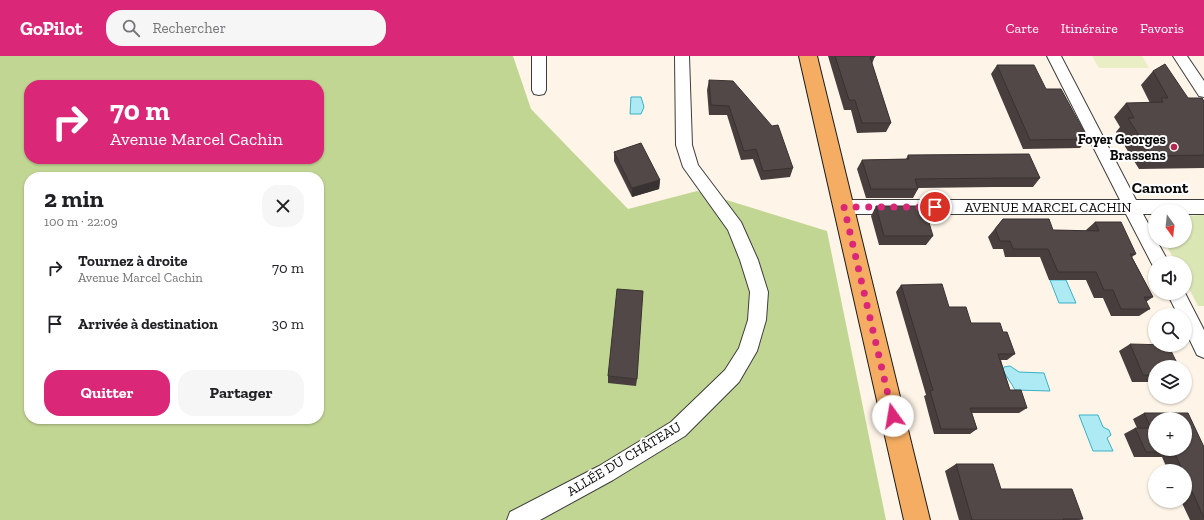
<!DOCTYPE html>
<html lang="fr">
<meta charset="utf-8">
<style>
body{margin:0;font-family:"Zilla Slab",serif;background:#f6f6f6;color:#202124;height:100vh;display:flex;flex-direction:column;font-size:15px;white-space:nowrap}
*{box-sizing:border-box;margin:0}
p{font-size:13px;color:#757577}
.icon{flex:none;width:22px;height:22px;fill:none;stroke:currentColor;stroke-width:2;stroke-linecap:round;stroke-linejoin:round}
.map{position:relative;flex:1;overflow:hidden}
.details{position:absolute;left:24px;top:116px;width:300px;height:252px;display:flex;flex-direction:column;background:#fff;border-radius:16px;box-shadow:0 1px 3px #0004}
.details>*{flex:none}
.hud{position:absolute;left:24px;top:24px;width:300px;height:84px;border-radius:16px;box-shadow:0 1px 3px #0004;background:#db2777;color:#fff;overflow:hidden}
.needle{width:26px;rotate:165deg}
.controls{position:absolute;left:1148px;top:148px;display:grid;gap:8px}
.controls a{display:grid;place-items:center;width:44px;height:44px;border-radius:50%;background:#fff;box-shadow:0 1px 3px #0004;font-size:20px}
.pin{position:absolute;display:grid;place-items:center;width:34px;height:34px;color:#fff;margin:-17px;border:2px solid #fff;border-radius:50%;box-shadow:0 1px 4px #0007}
.me{position:absolute;width:44px;margin:-22px;rotate:347deg;stroke-linejoin:round;filter:drop-shadow(0 0 3px #0008)}
.turn{display:flex;align-items:center;gap:14px;height:84px;padding:0 20px;font-size:18px}
.turn .icon{width:52px;height:52px;stroke-width:2.5}
.turn b{display:block;font-size:28px;line-height:34px}
.round{display:grid;place-items:center;flex:none;width:42px;height:42px;border-radius:16px;background:#f6f6f6}
.head{display:flex;align-items:center;justify-content:space-between;height:68px;padding:0 20px}
h1{font-size:24px;font-weight:800;line-height:30px}
.button{display:flex;gap:8px;margin-top:auto;padding:8px 20px}
.button a{flex:1;height:46px;border-radius:16px;background:#db2777;color:#fff;font-size:16px;font-weight:800;line-height:46px;text-align:center}
.button a+a{background:#f6f6f6;color:#202124}
ul{padding:0;list-style:none}
li{display:flex;align-items:center;gap:12px;height:56px;padding:0 20px}
li div{flex:1}
li b{display:block;font-size:15px}
li em{font-style:normal}
header{display:flex;align-items:center;gap:24px;box-sizing:border-box;height:56px;padding:0 20px;background:#db2777;color:#fff}
header strong{font-size:19px}
nav{display:flex;gap:22px;margin-inline-start:auto;font-size:14px}
.search{width:280px;height:36px;background:#f6f6f6;display:flex;align-items:center;gap:10px;box-sizing:border-box;padding:0 14px;border-radius:16px;color:#757577;font-size:15px}
.map>svg:first-child{display:block}
</style>
<header>
<strong>GoPilot</strong>
<div class="search"><svg class="icon" aria-label="search" viewBox="0 0 24 24"><circle cx="10" cy="10" r="6"/><path d="M15 15l6 6"/></svg>Rechercher</div>
<nav><a>Carte</a><a>Itinéraire</a><a>Favoris</a></nav>
</header>
<div class="map">
<svg width="1204" height="464" viewBox="0 0 1204 464">
<rect width="100%" height="100%" fill="#fef4e7"/>
<path fill="#dae6b4" d="M1204,159V250H1198L1185,225V207H1176L1164,185H1185V160Z"/>
<path fill="#c2d693" fill-rule="evenodd" d="M0,0H513L531,53L628,153L697,135L827,175L886,464H0ZM29,29H319V103H29ZM29,121H319V363H29Z"/>
<path fill="#e9eec5" d="M1092,0H1142L1149,12H1099Z"/>
<path fill="#aeeaf3" stroke="#38b1c8" d="M631,41H641L644,51L641,58H630Z
M1050,224H1066L1076,247H1059Z
M1010,310L1019,316L1044,317L1050,335L1015,334C1011,326 1007,322 1003,314L1004,311Z
M1079,359H1098L1103,371L1109,374L1111,379L1107,382L1113,395H1093Z"/>
<g fill="none" stroke-linecap="round" stroke-linejoin="round">
<defs>
<path id="street" d="M532,0H546V34L544,38L539,39L534,38L532,34Z
M675,0H689L692,89L698,109L741,166L758,204L768,236L766,264L757,295L739,326L685,380L613,424L540,464H507L510,456L599,410L671,366L725,314L739,292L748,264L750,236L740,204L728,174L683,111L676,89Z
M1047,0H1061L1136,144H1204V158H1185V155H1155V158H1143L1155,180V185H1157L1169,207H1155V213L1154,212L1126,158H844L838,156L836,151L838,146L844,144H1120Z
M1173,0H1187L1204,25V41L1199,40Z
M1167,237H1185L1204,274V302L1197,299L1185,274V259H1178Z"/>
<path id="primary" d="M799,0H817L930,464H904Z"/>
</defs>
<use href="#street" stroke="#3d3d3d" stroke-width="2"/>
<use href="#primary" stroke="#1b1b1b" stroke-width="2"/>
<use href="#street" fill="#fff" fill-rule="evenodd"/>
<use href="#primary" fill="#f4ad62" fill-rule="evenodd"/>
</g>
<path fill="#473e3d" d="M828,0H875L872,8L891,67L886,76L857,77L851,54H844Z
M997,9L1046,33L1088,83L1080,92L1023,93L991,18Z
M1153,15L1188,42L1204,45V112L1139,113L1116,76L1120,71L1114,61L1126,47H1150L1141,29Z
M709,24L793,112L790,121L761,124L753,103L741,104L727,59H709L707,34Z
M614,96L660,124L659,133L632,141L614,105Z
M908,99L1040,122L1033,131H994L918,132V133L913,142H866L857,113L862,104L906,103Z
M876,150L933,180L926,189H879L871,160Z
M1003,163L1053,174L1086,175V174L1095,166L1136,198L1132,201L1153,241L1146,246L1150,253L1139,260H1111L1103,242H1094L1086,224H1049L1040,201H1005L1003,193H993L988,181Z
M901,229L949,251L971,267L1003,276L1015,298L1007,304H1001L1010,334L1027,352L1019,357H972L977,373L970,378H934L924,340L926,339L896,236Z
M1130,288L1155,311V326H1132L1119,295Z
M608,320L637,323L636,330L608,327Z
M1144,357L1204,391V464H1190L1181,445H1185V415H1168L1162,401H1134L1124,378L1135,372H1137L1133,363Z
M956,408L1001,433L1083,463L1079,464H959L945,415Z"/>
<path fill="#393232" d="M660,124L659,133L632,141V132Z"/>
<path fill="#524847" stroke="#393232" fill-rule="evenodd" d="M835,0H875V1H870L891,67H862L855,44H849Z
M1165,8L1188,42H1202L1204,45V99L1152,100L1128,62H1134L1126,47L1163,46L1161,42H1168L1153,15Z
M997,9H1034L1046,33H1061L1088,83L1030,84Z
M709,24L733,25L772,70L778,69L793,112L763,115L756,93L744,95L729,50L711,49Z
M641,87L660,124L632,132L614,96Z
M1029,98L1040,122H1001L915,123L918,133H871L862,104L909,103L908,99Z
M876,150H924L933,180H884Z
M1003,163H1049L1053,174L1099,175L1095,166H1121L1136,198H1130L1153,241H1144L1150,253H1121L1113,234H1104L1096,216H1058L1048,193H1013L1010,185H1000L995,173Z
M942,228L949,251H966L971,267H1000L1003,276H1007L1015,298H998L1010,334H1021L1027,352H970L977,373H941L930,335L933,334L901,229Z
M617,233L643,235L637,323L608,320Z
M1130,288L1168,289L1179,311H1155V319H1143Z
M1144,357H1188L1204,391V462L1185,420V415H1183L1174,396H1146L1135,372H1151ZM1155,363H1185V393H1155Z
M956,408H993L1001,433H1072L1083,463H1063L1064,464H972Z"/>
<g fill="none" stroke-linecap="round" stroke-linejoin="round">
<path stroke="#db2777" stroke-width="7" stroke-dasharray="0 12.6" d="M893,360L844,151H935"/>
</g>
<circle fill="#b42850" stroke="#fff" stroke-width="1.5" cx="1174" cy="91" r="4"/>
<g text-anchor="middle" dominant-baseline="central" stroke-width="4" stroke-linejoin="round" paint-order="stroke">
<g font-size="14" font-weight="bold" fill="#0a0a0a" stroke="#fff" text-anchor="end">
<text x="1166" y="83">Foyer Georges<tspan x="1166" dy="16">Brassens</tspan></text>
</g>
<g font-size="14" fill="#0a0a0a" stroke="#fff">
<text x="1048" y="151">AVENUE MARCEL CACHIN</text>
<text transform="translate(624 403) rotate(-31)">ALLÉE DU CHÂTEAU</text>
</g>
<g font-size="16" font-weight="bold" fill="#0a0a0a" stroke="#fff">
<text x="1160" y="131">Camont</text>
</g>
</g>
</svg>
<div class="controls">
<a><svg class="needle" viewBox="-14 -14 28 28"><path d="M0-13l5 13h-10z" fill="#e53935"/><path d="M0 13l5-13h-10z" fill="#757577"/></svg></a>
<a><svg class="icon" aria-label="sound" viewBox="0 0 24 24"><path d="M4 9h4l5-4v14l-5-4H4zM17 9q2 3 0 6"/></svg></a>
<a><svg class="icon" aria-label="search" viewBox="0 0 24 24"><circle cx="10" cy="10" r="6"/><path d="M15 15l6 6"/></svg></a>
<a><svg class="icon" aria-label="layers" viewBox="0 0 24 24"><path d="M12 4l9 5-9 5-9-5zM3 14l9 5 9-5"/></svg></a>
<a>+</a>
<a>−</a>
</div>
<div class="pin" style="left:935px;top:151px;background:#d93025"><svg class="icon" aria-label="arrive" viewBox="0 0 24 24"><path d="M6 21V4h12l-3 4 3 4H6"/></svg></div>
<svg class="me" style="left:893px;top:360px" viewBox="-20 -20 40 40"><circle r="19" fill="#fff"/><path d="M0-13L10 11 0 6-10 11z" fill="#db2777"/></svg>
<div class="hud">
<div class="turn"><svg class="icon" aria-label="right" viewBox="0 0 24 24"><path d="M7 20v-9h11M14 6l5 5-5 5"/></svg><div><b>70 m</b>Avenue Marcel Cachin</div></div>
</div>
<section class="details">
<div class="head"><div><h1>2 min</h1><p>100 m · 22:09</p></div><a class="round"><svg class="icon" aria-label="close" viewBox="0 0 24 24"><path d="M6 6l12 12M18 6L6 18"/></svg></a></div>
<ul>
<li><svg class="icon" aria-label="right" viewBox="0 0 24 24"><path d="M7 20v-9h11M14 6l5 5-5 5"/></svg><div><b>Tournez à droite</b><p>Avenue Marcel Cachin</p></div><em>70 m</em></li>
<li><svg class="icon" aria-label="arrive" viewBox="0 0 24 24"><path d="M6 21V4h12l-3 4 3 4H6"/></svg><div><b>Arrivée à destination</b></div><em>30 m</em></li>
</ul>
<div class="button"><a>Quitter</a><a>Partager</a></div>
</section>
</div>
